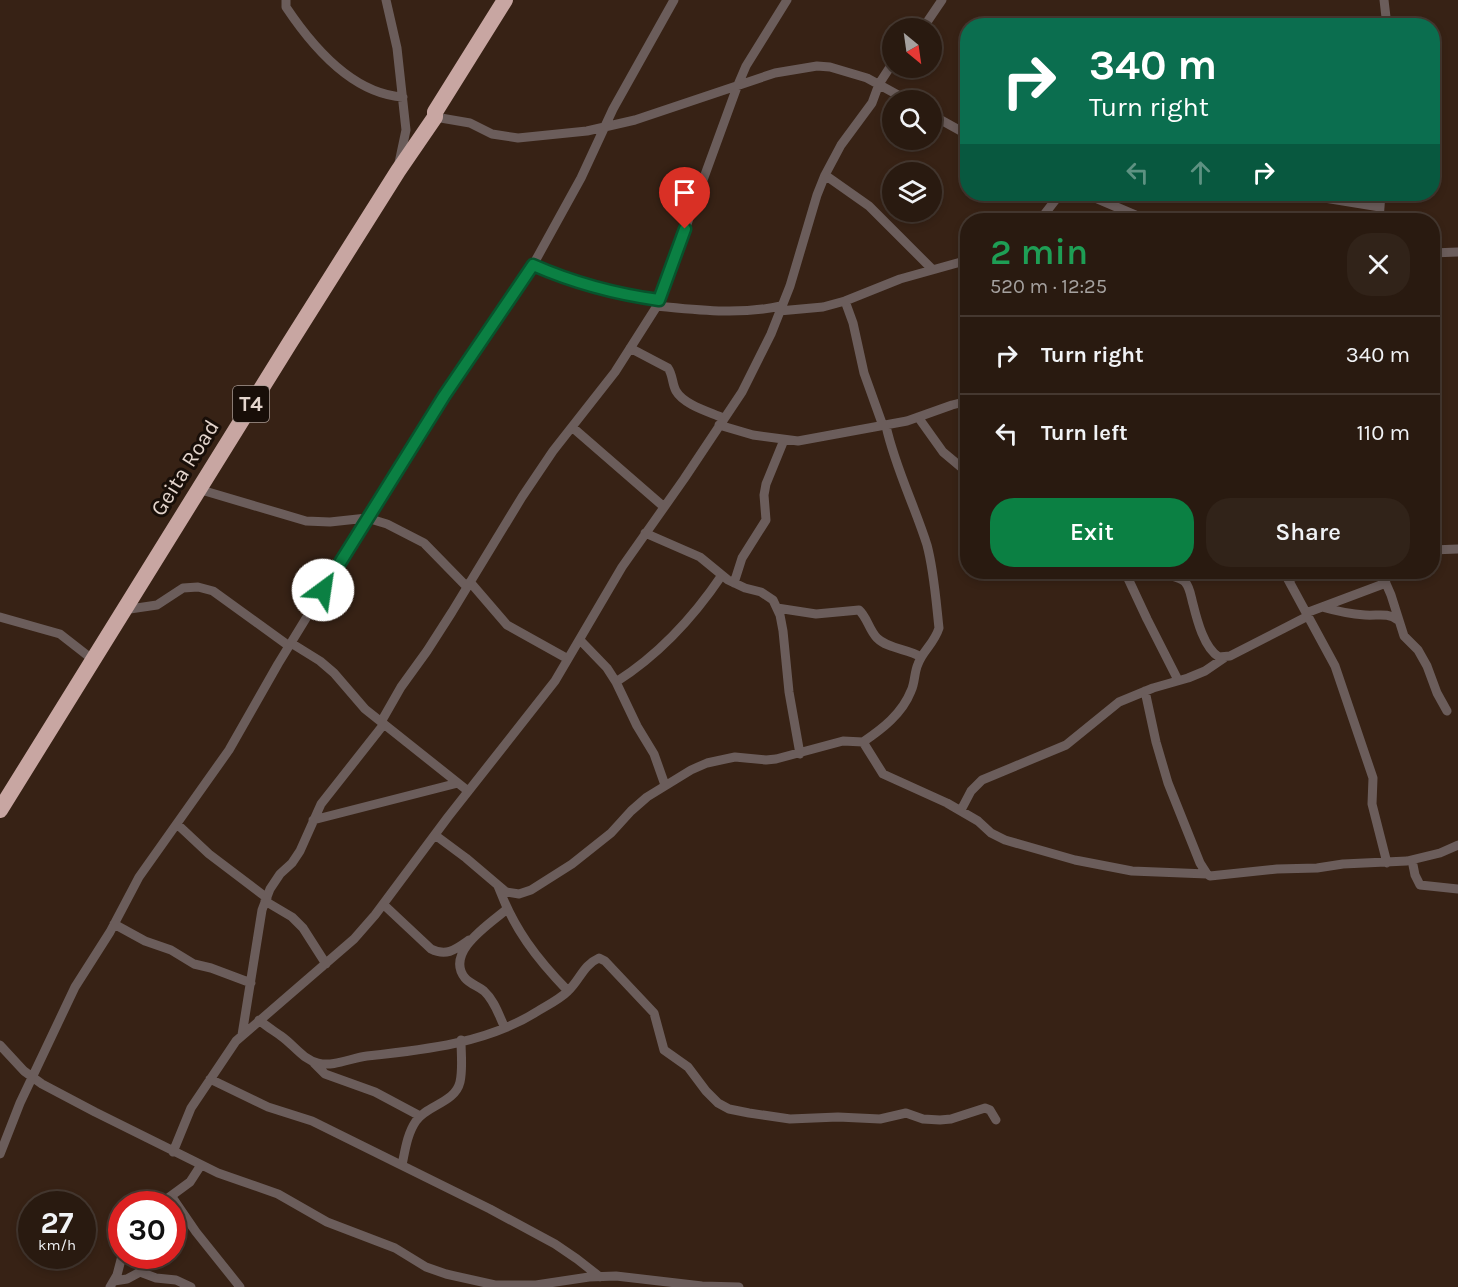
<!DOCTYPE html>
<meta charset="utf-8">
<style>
body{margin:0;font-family:Karla,sans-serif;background:#312319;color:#f1f3f6;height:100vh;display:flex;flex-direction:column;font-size:22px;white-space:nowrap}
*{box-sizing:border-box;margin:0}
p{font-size:20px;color:#a5a19f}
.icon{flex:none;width:33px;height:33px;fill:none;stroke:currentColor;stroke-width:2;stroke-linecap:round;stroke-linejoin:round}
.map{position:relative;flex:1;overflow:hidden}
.panel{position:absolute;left:960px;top:213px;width:480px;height:366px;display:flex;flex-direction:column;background:#291a10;border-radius:24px;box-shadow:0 3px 9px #0003,0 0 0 2px #453830}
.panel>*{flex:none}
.hud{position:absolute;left:960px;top:18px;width:480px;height:183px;border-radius:24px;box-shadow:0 3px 9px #0003,0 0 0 2px #453830;background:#0b6e4f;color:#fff;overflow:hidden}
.needle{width:39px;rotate:151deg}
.fabs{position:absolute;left:882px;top:18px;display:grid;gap:12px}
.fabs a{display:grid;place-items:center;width:60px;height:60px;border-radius:50%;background:#291a10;box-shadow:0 3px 9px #0003,0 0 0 2px #453830;font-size:30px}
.speed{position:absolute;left:18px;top:1191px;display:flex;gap:12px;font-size:30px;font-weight:700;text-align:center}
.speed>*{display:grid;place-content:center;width:78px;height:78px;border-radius:50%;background:#291a10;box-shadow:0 3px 9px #0003,0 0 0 2px #453830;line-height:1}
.speed small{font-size:15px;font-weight:400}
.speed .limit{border:9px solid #d22;background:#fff;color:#111}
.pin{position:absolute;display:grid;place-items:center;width:51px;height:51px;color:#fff;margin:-62px -26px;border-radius:50% 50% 50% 0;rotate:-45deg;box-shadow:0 0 6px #0007}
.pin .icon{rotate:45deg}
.me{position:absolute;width:66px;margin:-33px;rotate:31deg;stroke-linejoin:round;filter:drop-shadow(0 0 4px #0008)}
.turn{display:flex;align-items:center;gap:21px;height:126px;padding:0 30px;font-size:27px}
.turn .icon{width:78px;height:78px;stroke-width:2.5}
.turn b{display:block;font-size:42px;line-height:51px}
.lanes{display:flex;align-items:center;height:57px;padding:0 30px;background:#0003;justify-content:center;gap:30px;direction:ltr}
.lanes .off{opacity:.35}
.round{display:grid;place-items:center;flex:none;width:63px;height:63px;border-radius:24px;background:#312319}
.headline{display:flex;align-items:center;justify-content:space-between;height:102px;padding:0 30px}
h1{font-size:36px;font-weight:600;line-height:45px;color:#1e9e55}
.button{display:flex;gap:12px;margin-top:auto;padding:12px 30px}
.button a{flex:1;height:69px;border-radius:24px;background:#0b8043;color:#fff;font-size:24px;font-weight:600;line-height:69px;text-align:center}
.button a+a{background:#312319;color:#f1f3f6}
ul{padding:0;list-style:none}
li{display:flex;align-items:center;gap:18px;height:78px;padding:0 30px;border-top:2px solid #453830}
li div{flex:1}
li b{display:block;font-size:22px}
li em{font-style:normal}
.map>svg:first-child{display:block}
</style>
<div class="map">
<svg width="1458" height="1287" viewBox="0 0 1458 1287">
<rect width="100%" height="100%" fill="#372215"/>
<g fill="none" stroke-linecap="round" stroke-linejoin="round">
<path stroke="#6b5d5b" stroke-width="9" d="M286,0V7C312,46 353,94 403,97
M386,0L397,48L406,130L399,163
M1384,0L1387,26
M923,28L942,0
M932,115L968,135
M435,117L470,123L492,134L518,138L587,131L635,120L775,73L817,66L830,67L867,78L907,100
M825,175L869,206L932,269
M1086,194L1147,220
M1300,194L1380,207
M1040,220L1060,194
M1379,220L1381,194
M1432,253L1458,252
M533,265C574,283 615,294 659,300
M845,301L853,323L864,373L883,426
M657,306C699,310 739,315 781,306
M779,311L823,307L845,301L900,279L968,260
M630,348L668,368C673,375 672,384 676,391C684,405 710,412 723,418
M918,417L943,452L968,473
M719,425L753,435L798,441L907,421L952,405L968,401
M572,427L664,507
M198,489L306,521L330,522L367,518L387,524L424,543L467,587
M645,533L700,557L728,580L745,588L761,592L773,600L780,615L783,631L789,692L800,754
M1432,550L1458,549
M1125,572L1147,619L1178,680
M1144,572C1156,573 1176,574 1185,582C1190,587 1191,597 1193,604C1197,620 1204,648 1219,657L1230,656L1308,616
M1284,572L1335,666L1373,778L1372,804L1387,863
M1381,572L1391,595L1404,636L1418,650L1427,666L1437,693L1447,711
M1288,579L1307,572
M470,582L507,625L568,659
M734,583L742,558L766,520L764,495L766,484L784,440
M1322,607C1336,611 1350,614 1365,615C1378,616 1387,612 1398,620
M777,608L816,614L859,610C867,617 869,630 877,638C888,649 908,649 921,657
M123,610L157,605L183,588L198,587L213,591L289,646
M1306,613L1386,583
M0,617L60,634L92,659
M580,640L607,668L616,682L637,726L654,754L665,785
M291,643L320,661L334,673L365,709L468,791
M616,682C660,654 693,618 722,575
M1145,691L1156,742L1168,783L1200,863L1207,874L1210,876L1277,869L1317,868L1343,864L1407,861L1440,853L1458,845
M381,722L401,687L427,651L452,612L522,497L553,451L615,372L657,306L737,87L746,66L787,0
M863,742C882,729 902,714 911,691C915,683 914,673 918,664C923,650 934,644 939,628C936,601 934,571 927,545C914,504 895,467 886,426
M961,810L971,791L982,780L1066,745L1119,702L1153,688L1188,678L1205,671L1224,658
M313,820L458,783
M177,824L209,854L267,898
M435,835L466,858L506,892L519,894L531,890L572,864L611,833L631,811L647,797L691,770L707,763L735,757L766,760L776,759L843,741L863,742L883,774L947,803L978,821L991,833L1005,840L1075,860L1132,871L1207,874
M1412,860L1415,875L1420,885L1458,889
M498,886C514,929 536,958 568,991
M265,901L292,917L303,928L326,964
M383,904L431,949C447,957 456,949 469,940
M114,924L145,941L171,950L194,964L211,968L251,983
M259,1020C266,1026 274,1031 281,1036C294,1045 302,1059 318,1063C334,1067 351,1058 367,1056C424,1050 488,1043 538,1011C548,1005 560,999 568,991C580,980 583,965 599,958L605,961L654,1013L664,1050L688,1067L706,1091L718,1103L729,1109L749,1113L790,1119L838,1117L880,1119L906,1113L923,1119L940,1120L951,1119L985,1108L990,1110L996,1120
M505,1028C499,1016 495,1001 484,991C478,986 470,984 465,978C444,952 491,923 507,909
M242,1035L262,910L270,889L280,874L292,863L300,851L321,804L384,724
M0,1045L24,1071L42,1084L95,1112L218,1173L278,1194L327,1222L395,1248L426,1267L446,1274L495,1285H536L589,1277L616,1276L702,1286L739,1287
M314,1063L325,1074L375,1092L420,1116
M210,1079L268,1107L312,1121L490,1209L555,1244L577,1259L600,1277
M173,1152L191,1108L236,1041L354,939L375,915L448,817L555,681L622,567L684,479L742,392L771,334L790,286L817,195L825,175L841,145L872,103L879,84L892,64
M0,1154L20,1103L75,987L110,932L139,877L229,750L278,664L395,473L533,265L581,178L613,109L674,0
M402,1165C405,1151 407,1134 416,1121C427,1105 455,1103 460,1082C463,1069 461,1054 461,1040
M172,1197L196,1232L240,1287
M160,1204L190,1182L201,1165
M114,1281L127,1279L140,1272L156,1278L176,1280L191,1287
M110,1287L117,1275L122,1256"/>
<path stroke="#c8a6a2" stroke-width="16" d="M0,810L289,344L398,171L435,117V112L505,0"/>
</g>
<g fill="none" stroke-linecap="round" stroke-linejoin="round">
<defs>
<path id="route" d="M323,590L444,396L533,265C574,283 615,294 659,300L685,229"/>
</defs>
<use href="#route" stroke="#07532c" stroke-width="15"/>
<use href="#route" stroke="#0b8043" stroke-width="10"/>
</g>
<g text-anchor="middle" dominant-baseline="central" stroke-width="6" stroke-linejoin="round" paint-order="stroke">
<rect fill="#180e08" stroke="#a79992" stroke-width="1.5" x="233" y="386" width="36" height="36" rx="4.5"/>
<g font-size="21" font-weight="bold" fill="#e4d5cd">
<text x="251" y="404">T4</text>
</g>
<g font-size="22" fill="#e4d5cd" stroke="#180e08">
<text transform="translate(185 468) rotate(-58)">Geita Road</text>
</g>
</g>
</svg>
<div class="fabs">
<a><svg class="needle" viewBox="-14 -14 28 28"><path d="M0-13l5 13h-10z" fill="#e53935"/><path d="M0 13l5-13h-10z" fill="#a5a19f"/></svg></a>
<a><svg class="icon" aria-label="search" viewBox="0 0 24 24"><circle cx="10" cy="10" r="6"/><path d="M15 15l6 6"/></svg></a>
<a><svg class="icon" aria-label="layers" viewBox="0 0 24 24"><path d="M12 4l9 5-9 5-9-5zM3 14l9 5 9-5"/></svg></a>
</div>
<div class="speed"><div>27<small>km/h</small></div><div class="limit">30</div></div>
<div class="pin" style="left:685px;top:229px;background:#d93025"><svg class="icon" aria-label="arrive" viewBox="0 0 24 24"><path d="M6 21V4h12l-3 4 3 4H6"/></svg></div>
<svg class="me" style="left:323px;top:590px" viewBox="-20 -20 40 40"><circle r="19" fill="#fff"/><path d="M0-13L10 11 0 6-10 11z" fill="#0b8043"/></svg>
<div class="hud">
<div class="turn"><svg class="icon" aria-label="right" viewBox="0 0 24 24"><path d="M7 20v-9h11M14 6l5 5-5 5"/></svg><div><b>340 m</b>Turn right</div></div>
<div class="lanes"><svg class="icon off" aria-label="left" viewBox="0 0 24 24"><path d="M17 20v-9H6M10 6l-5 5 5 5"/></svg><svg class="icon off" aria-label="ahead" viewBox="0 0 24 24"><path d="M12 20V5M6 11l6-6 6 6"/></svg><svg class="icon" aria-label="right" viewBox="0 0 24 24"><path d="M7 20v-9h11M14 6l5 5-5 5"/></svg></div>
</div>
<section class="panel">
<div class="headline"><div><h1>2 min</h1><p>520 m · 12:25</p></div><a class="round"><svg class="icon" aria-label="close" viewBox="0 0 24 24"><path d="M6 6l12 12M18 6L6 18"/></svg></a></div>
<ul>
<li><svg class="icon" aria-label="right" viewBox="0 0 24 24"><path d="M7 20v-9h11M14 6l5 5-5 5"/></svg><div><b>Turn right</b></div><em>340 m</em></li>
<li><svg class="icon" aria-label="left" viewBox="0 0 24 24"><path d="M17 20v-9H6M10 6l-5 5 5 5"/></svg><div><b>Turn left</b></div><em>110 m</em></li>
</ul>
<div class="button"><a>Exit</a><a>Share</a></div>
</section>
</div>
